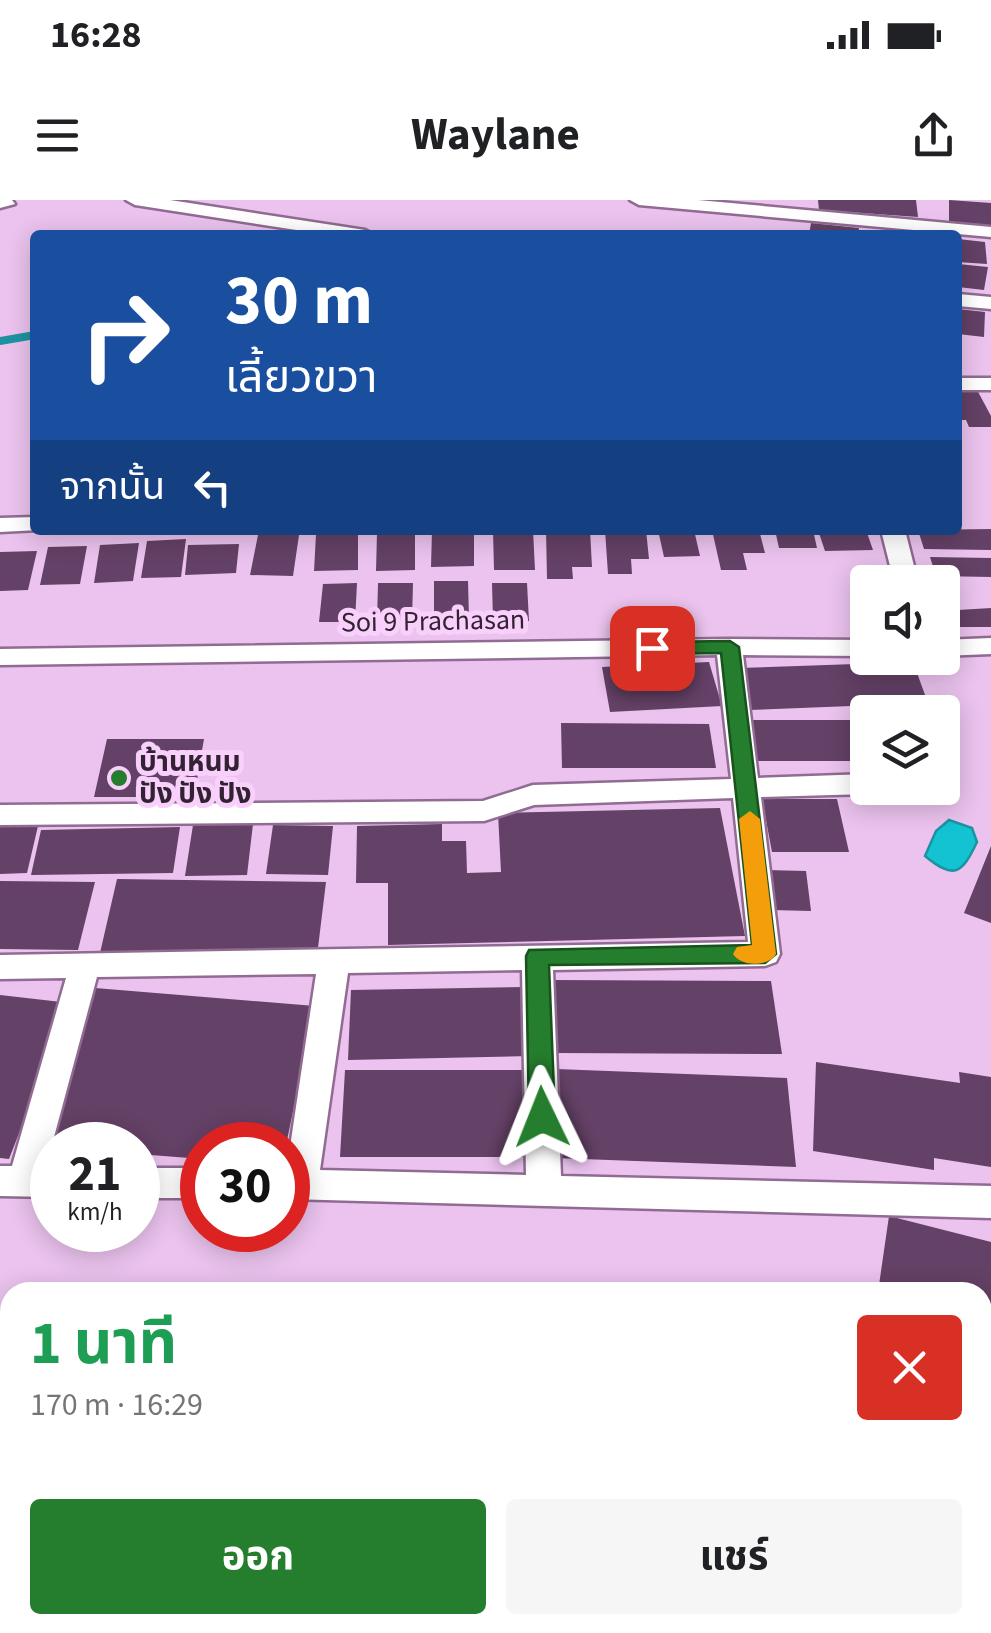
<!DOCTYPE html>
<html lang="th">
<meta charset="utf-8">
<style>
body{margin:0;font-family:"Source Sans 3","Noto Sans Thai",sans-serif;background:#f6f6f6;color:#202124;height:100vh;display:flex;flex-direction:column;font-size:38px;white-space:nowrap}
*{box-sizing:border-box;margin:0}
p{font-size:32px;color:#757577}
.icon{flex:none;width:55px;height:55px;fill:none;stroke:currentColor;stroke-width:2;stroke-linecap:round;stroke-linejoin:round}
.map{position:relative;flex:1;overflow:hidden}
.details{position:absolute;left:0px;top:1082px;width:992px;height:352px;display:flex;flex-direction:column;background:#fff;border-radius:30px 30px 0 0;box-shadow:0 5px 25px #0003}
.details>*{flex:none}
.hud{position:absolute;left:30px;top:30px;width:932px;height:305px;border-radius:10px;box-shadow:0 5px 25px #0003;background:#1a4fa0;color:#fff;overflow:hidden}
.tools{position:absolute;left:850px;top:365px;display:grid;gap:20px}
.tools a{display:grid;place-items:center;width:110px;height:110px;border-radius:10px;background:#fff;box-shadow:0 5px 25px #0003;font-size:50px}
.speed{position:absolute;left:30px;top:922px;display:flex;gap:20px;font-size:50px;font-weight:700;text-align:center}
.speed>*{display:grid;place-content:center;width:130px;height:130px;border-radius:50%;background:#fff;box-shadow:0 5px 25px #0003;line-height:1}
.speed small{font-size:25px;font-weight:400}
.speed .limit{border:15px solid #d22;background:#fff;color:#111}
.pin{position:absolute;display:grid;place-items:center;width:85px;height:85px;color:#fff;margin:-42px;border-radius:20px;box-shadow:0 5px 15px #0006}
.me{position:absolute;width:110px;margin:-55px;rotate:358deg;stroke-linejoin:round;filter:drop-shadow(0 0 8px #0008)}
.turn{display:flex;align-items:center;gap:35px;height:210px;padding:0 30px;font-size:45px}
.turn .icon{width:130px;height:130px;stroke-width:2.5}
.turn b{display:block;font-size:70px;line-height:85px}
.then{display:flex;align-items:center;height:95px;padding:0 30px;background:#0003;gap:20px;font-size:38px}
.round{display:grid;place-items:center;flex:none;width:105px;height:105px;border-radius:10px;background:#f6f6f6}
.headline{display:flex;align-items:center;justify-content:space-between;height:170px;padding:0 30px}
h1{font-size:60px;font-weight:700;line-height:75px;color:#1e9e55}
.primary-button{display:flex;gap:20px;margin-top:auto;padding:20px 30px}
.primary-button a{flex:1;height:115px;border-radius:10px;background:#257e2d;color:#fff;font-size:40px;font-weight:700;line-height:115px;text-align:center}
.primary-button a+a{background:#f6f6f6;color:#202124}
.status{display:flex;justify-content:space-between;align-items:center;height:70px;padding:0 50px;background:#fff;direction:ltr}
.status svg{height:28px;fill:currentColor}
header{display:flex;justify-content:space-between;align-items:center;height:130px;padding:0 30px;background:#fff;font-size:45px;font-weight:700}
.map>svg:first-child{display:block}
</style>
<div class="status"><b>16:28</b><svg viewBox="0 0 49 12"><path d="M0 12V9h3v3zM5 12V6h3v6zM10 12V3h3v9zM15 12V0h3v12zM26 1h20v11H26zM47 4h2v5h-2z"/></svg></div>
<header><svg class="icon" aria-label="menu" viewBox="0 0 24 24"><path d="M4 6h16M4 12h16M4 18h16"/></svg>Waylane<svg class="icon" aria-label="share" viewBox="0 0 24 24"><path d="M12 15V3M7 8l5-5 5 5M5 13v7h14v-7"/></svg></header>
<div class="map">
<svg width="991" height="1433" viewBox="0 0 991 1433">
<rect width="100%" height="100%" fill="#ebc3ee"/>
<path fill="#14c3d2" stroke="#1d93a2" stroke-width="2.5" d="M949,620L972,628L977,642C962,674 954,680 925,656L936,631Z"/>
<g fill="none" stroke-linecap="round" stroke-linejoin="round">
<path stroke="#1d93a2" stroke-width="8" d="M0,141L35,135"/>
</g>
<path fill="#644166" d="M818,0H916L918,17L819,10Z
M949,0L991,3V27L949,23Z
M811,23L859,28L858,35H809Z
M958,39L985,42L987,64L958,62Z
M958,64L988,67L984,90L958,87Z
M958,109L985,112L984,137L958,134Z
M976,188L991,216V227H969L966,220H958V189Z
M991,329V350L924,349L918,330Z
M432,330H474V366L431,367Z
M493,330H533L535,370H494Z
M546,330H590L592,367H572L573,379H547Z
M605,330H646L649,359H631L632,374H608Z
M658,330H694L700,356L664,357Z
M712,330H759L765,353H743L747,370H721Z
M775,330H813L817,348H779Z
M818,330H866L873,350L825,351Z
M415,332V370L376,371L377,333Z
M358,333V370L314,371L316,334Z
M258,335H299L293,376L250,375Z
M186,339L181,377L141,378L147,341Z
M139,343L133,381L94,383L100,345Z
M239,344L236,373L185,375L188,345Z
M87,346L80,384L40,385L48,347Z
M37,351L28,390L0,391V352Z
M930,357L991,358V377L936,376Z
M434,381H468L469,419L434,420Z
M357,383L355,422H319L323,384Z
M378,383H413L412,421L377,422Z
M492,383H527L529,421H493Z
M991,408V427H949L942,411Z
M709,462L722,506L610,512L602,467Z
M913,462L928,503L749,510L739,468Z
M750,520H868V561H757Z
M561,523L709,524L716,568H562Z
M107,539H204L194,597H94Z
M762,599H837L849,652H772Z
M720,608L745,736L388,745V683H356L357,626L442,624V641H466L467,673L501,672L498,613Z
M253,624L247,675L185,676L193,625Z
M273,625L333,626L328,675L266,674Z
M38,626L27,673L0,674V627Z
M180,627L173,673L31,675L41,630Z
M991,646V723L964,713Z
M766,670L806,671L811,711L771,710Z
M117,679L326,682L317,756L100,753Z
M0,681L95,682L78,750L0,749Z
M551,780L771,781L782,854L554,853Z
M528,787L531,856L348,860L351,790Z
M95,788L315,806L286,945H202V959L138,954V945H42Z
M0,795L70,803L9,959L0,958Z
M816,862L960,883L959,872L991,877V967L934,958V970L813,951Z
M556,869L787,878L796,967L555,958Z
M345,870H528L530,957H340Z
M889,1016L991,1042V1151L982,1149V1092H878Z
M982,1408L991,1411V1433H949L951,1425H982Z
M325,1425H400L399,1433H323Z
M823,1425H890L888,1433H821Z"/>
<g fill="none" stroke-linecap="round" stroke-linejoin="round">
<defs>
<path id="minor" d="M0,0H12L15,4L0,8Z
M126,0H170L365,30L374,35H329L135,5Z
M630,0H698L991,27V37L639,5Z
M958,94L991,97V109L958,106Z
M958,178H991V190H958Z
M35,317V330H39L0,332V318Z
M881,330H905L918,382H894Z
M991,438V454L942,456V440Z
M729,439L868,440V456L743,455L758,578L868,574V588H880L868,594L761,597L780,754L776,762L765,766L553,770L561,976L991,986V1018L288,999V960L316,774L97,777L46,967H52V997L0,996V966H12L66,778L0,779V755L748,742L733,598L534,605L484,621L0,625V605L483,601L533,585L731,579L717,455L0,465V449ZM522,770L526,975L320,970L348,773Z
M138,968H202V998H138Z"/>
</defs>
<use href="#minor" stroke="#906b92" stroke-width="5"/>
<use href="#minor" fill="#fff" fill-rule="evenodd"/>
</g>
<path fill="#257e2d" stroke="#18521d" stroke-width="2.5" d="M730,441L739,447L776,754L765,763L549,765L555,917L551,925L542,928L533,925L529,917L526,756L529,750L752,745L721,453L652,454L643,448L652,442Z"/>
<path fill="#f59e0b" d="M750,611L760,619L776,754C769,767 741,767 733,754L737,747L752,745L739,619Z"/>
<circle fill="#257e2d" stroke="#f9d0fb" stroke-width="4" cx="119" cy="578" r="10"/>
<g text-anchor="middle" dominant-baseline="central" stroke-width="10" stroke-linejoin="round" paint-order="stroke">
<g font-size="28" fill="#322333" stroke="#f9d0fb">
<text transform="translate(433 421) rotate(-1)">Soi 9 Prachasan</text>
</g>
<g font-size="28" font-weight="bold" fill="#322333" stroke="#f9d0fb" text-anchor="start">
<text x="139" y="562">บ้านหนม<tspan x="139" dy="32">ปัง ปัง ปัง</tspan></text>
</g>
</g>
</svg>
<div class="tools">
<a><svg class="icon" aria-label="sound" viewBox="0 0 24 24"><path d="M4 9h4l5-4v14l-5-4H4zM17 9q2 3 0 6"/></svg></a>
<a><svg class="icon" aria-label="layers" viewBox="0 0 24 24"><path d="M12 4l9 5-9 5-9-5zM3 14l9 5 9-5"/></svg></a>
</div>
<div class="speed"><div>21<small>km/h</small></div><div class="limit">30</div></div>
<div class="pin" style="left:652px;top:448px;background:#d93025"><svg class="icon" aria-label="arrive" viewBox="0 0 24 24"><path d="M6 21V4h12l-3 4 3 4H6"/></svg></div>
<svg class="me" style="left:542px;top:917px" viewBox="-20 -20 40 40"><path d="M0-17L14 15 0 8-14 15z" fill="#257e2d" stroke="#fff" stroke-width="4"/></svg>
<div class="hud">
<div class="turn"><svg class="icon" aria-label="right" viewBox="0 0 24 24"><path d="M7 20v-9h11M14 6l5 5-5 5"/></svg><div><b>30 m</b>เลี้ยวขวา</div></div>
<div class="then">จากนั้น<svg class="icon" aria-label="left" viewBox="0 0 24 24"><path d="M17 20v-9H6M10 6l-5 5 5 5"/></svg></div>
</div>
<section class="details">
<div class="headline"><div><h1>1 นาที</h1><p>170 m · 16:29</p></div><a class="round" style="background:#d93025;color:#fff"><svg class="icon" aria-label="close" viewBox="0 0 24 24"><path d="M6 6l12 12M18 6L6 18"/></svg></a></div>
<div class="primary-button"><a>ออก</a><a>แชร์</a></div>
</section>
</div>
